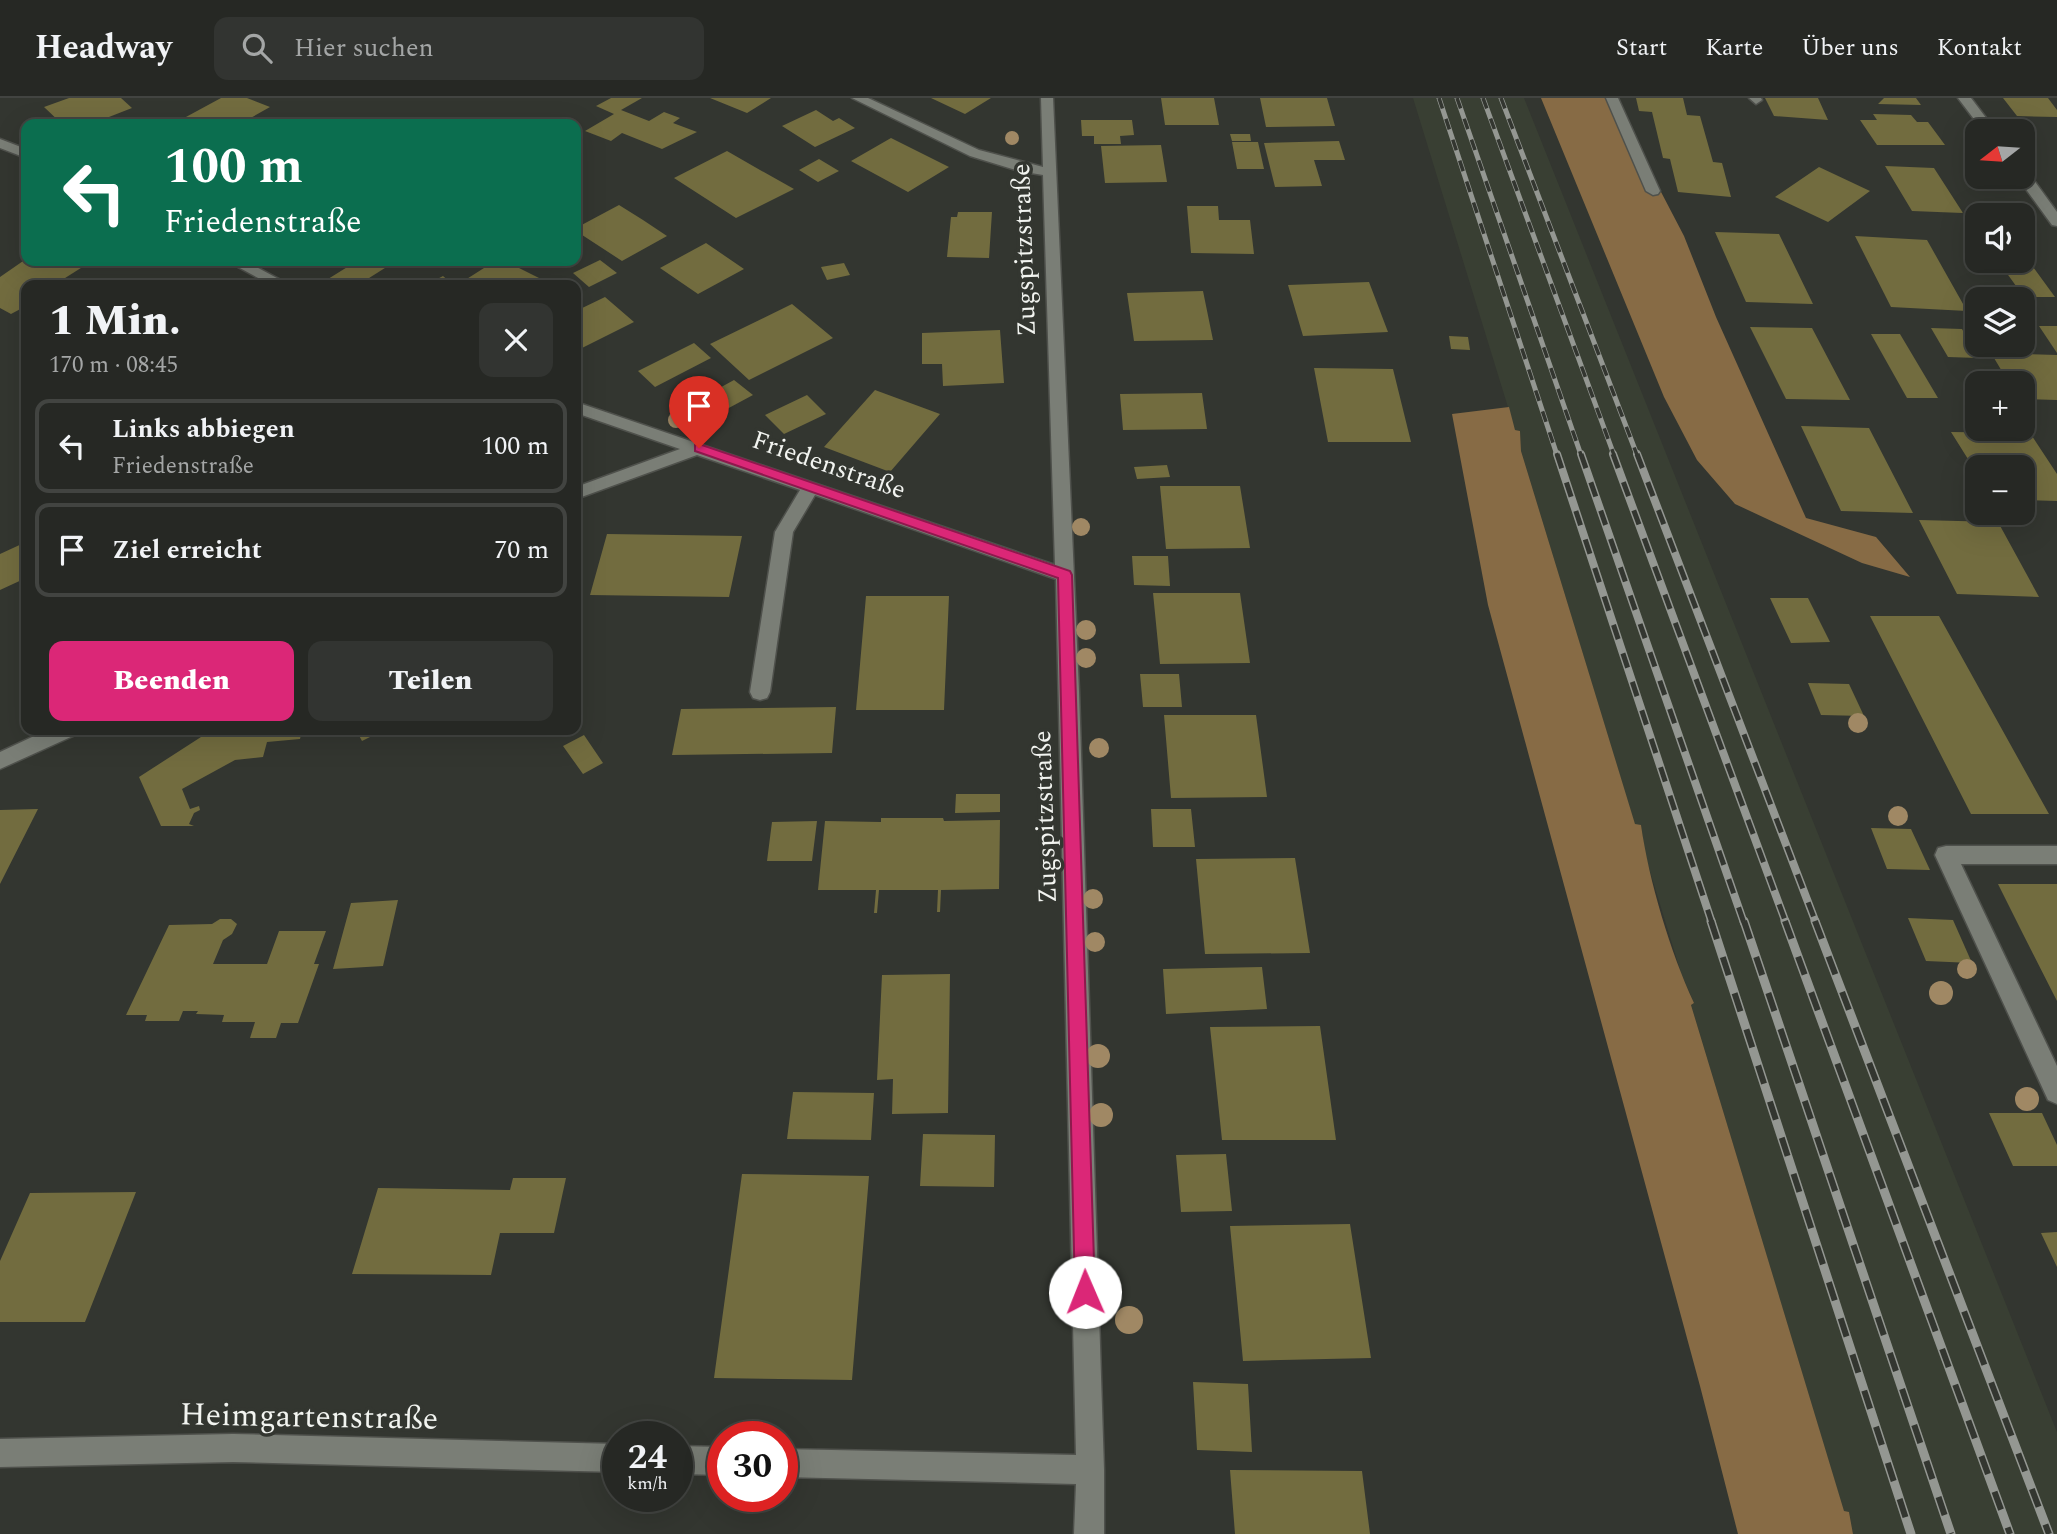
<!DOCTYPE html>
<html lang="de">
<meta charset="utf-8">
<style>
body{margin:0;font-family:Spectral,serif;background:#323431;color:#f1f3f6;height:100vh;display:flex;flex-direction:column;font-size:26px;white-space:nowrap}
*{box-sizing:border-box;margin:0}
p{font-size:23px;color:#a4a6a6}
.icon{flex:none;width:38px;height:38px;fill:none;stroke:currentColor;stroke-width:2;stroke-linecap:round;stroke-linejoin:round}
.map{position:relative;flex:1;overflow:hidden}
.sheet{position:absolute;left:21px;top:182px;width:560px;height:455px;display:flex;flex-direction:column;background:#262824;border-radius:14px;box-shadow:0 7px 28px #0002,0 0 0 2px #424441}
.sheet>*{flex:none}
.guide{position:absolute;left:21px;top:21px;width:560px;height:147px;border-radius:14px;box-shadow:0 7px 28px #0002,0 0 0 2px #424441;background:#0b6e4f;color:#fff;overflow:hidden}
.needle{width:46px;rotate:253deg}
.buttons{position:absolute;left:1965px;top:21px;display:grid;gap:14px}
.buttons a{display:grid;place-items:center;width:70px;height:70px;border-radius:14px;background:#262824;box-shadow:0 7px 28px #0002,0 0 0 2px #424441;font-size:35px}
.speed{position:absolute;left:602px;top:1323px;display:flex;gap:14px;font-size:35px;font-weight:700;text-align:center}
.speed>*{display:grid;place-content:center;width:91px;height:91px;border-radius:50%;background:#262824;box-shadow:0 7px 28px #0002,0 0 0 2px #424441;line-height:1}
.speed small{font-size:18px;font-weight:400}
.speed .limit{border:10px solid #d22;background:#fff;color:#111}
.pin{position:absolute;display:grid;place-items:center;width:60px;height:60px;color:#fff;margin:-72px -30px;border-radius:50% 50% 50% 0;rotate:-45deg;box-shadow:0 0 7px #0007}
.pin .icon{rotate:45deg}
.me{position:absolute;width:77px;margin:-38px;rotate:359deg;stroke-linejoin:round;filter:drop-shadow(0 0 5px #0008)}
.turn{display:flex;align-items:center;gap:24px;height:147px;padding:0 28px;font-size:32px}
.turn .icon{width:91px;height:91px;stroke-width:2.5}
.turn b{display:block;font-size:49px;line-height:60px}
.round{display:grid;place-items:center;flex:none;width:74px;height:74px;border-radius:14px;background:#323431}
.headline{display:flex;align-items:center;justify-content:space-between;height:119px;padding:0 28px}
h1{font-size:42px;font-weight:800;line-height:52px}
.primary-button{display:flex;gap:14px;margin-top:auto;padding:14px 28px}
.primary-button a{flex:1;height:80px;border-radius:14px;background:#db2777;color:#fff;font-size:28px;font-weight:800;line-height:80px;text-align:center}
.primary-button a+a{background:#323431;color:#f1f3f6}
ul{padding:0;list-style:none}
li{display:flex;align-items:center;gap:21px;height:94px;margin:0 14px 10px;padding:0 14px;border:4px solid #424441;border-radius:14px}
li div{flex:1}
li b{display:block;font-size:26px}
li em{font-style:normal}
header{display:flex;align-items:center;gap:42px;box-sizing:border-box;height:98px;padding:0 35px;background:#262824;border-bottom:2px solid #424441}
header strong{font-size:33px}
nav{display:flex;gap:38px;margin-inline-start:auto;font-size:24px}
.search{width:490px;height:63px;background:#323431;display:flex;align-items:center;gap:18px;box-sizing:border-box;padding:0 24px;border-radius:14px;color:#a4a6a6;font-size:26px}
.map>svg:first-child{display:block}
</style>
<header>
<strong>Headway</strong>
<div class="search"><svg class="icon" aria-label="search" viewBox="0 0 24 24"><circle cx="10" cy="10" r="6"/><path d="M15 15l6 6"/></svg>Hier suchen</div>
<nav><a>Start</a><a>Karte</a><a>Über uns</a><a>Kontakt</a></nav>
</header>
<div class="map">
<svg width="2057" height="1436" viewBox="0 0 2057 1436">
<rect width="100%" height="100%" fill="#333630"/>
<path fill="#393f33" d="M1413,0H1524L2057,1334V1436H1853L1849,1414H1844L1691,907L1694,905L1681,875L1645,757L1641,727H1635L1521,353L1520,333L1515,332Z"/>
<path fill="#876b45" d="M1541,0H1612L1684,138L1716,219L1806,420L1876,439L1910,479L1862,465L1735,406L1697,362L1664,299Z
M1509,309L1515,332L1520,333L1521,353L1635,726L1641,727C1649,783 1670,853 1694,905L1691,907L1844,1413L1849,1414L1853,1436H1738L1700,1288L1488,507L1452,316Z"/>
<path fill="#726c3f" d="M69,0H121L132,10L91,26H62L44,9Z
M221,0H247L270,9L240,26H173Z
M611,0H642L621,12L649,23L664,14L680,20L673,25L697,34L662,51L622,35L611,43L585,33L614,16L596,8Z
M710,0H771L747,15Z
M931,0H991L965,16Z
M1161,0H1214L1219,27H1165Z
M1260,0H1327L1335,28L1266,29Z
M1636,0H1683L1687,17L1700,18L1713,64L1722,65L1731,99L1678,94L1670,61L1663,60L1652,14L1639,13Z
M1765,0H1818L1828,22L1774,18Z
M1884,0H1916L1921,7L1878,6Z
M2003,0H2048L2057,12V19L2017,18Z
M816,12L833,23L839,20L855,30L815,49L782,28Z
M1873,16L1911,17L1917,24H1928L1945,47H1877L1860,22H1877Z
M1081,22H1132L1134,37L1120,38L1121,46H1094V38H1082Z
M1230,36H1250L1251,43H1232Z
M891,40L949,69L908,94L851,63Z
M1339,43L1345,62H1314L1322,88L1275,89L1264,45Z
M1232,44H1258L1264,71H1237Z
M1161,47L1167,84L1105,85L1101,48Z
M727,53L760,72L794,91L736,120L674,80Z
M819,61L839,73L818,84L799,72Z
M1885,68L1934,70L1963,115L1912,113Z
M1819,69L1870,93L1828,124L1775,99Z
M619,107L643,122L667,138L622,163L576,133V130Z
M1187,108H1218L1219,122H1250L1254,156L1191,155Z
M958,114H992L989,160L947,159L951,119H957Z
M1715,134L1779,136L1813,206L1746,204Z
M1855,138L1927,142L1967,213L1891,209Z
M706,145L744,171L698,196L660,170Z
M2023,155L2055,199H2024L1998,163H2023Z
M26,161V163H92L54,187H26V208L11,216L0,210V179Z
M600,162L617,175L589,189L573,175Z
M357,163H396L358,187H340L328,181Z
M495,163H505L553,187H468L462,184Z
M844,165L850,177L827,182L821,169Z
M443,178L452,186L426,187Z
M1369,184L1388,234L1303,238L1288,187Z
M1203,193L1213,242L1134,243L1127,195Z
M605,199L634,224L576,253V213Z
M792,206L833,240L749,282L710,246Z
M2039,228H2057V255Z
M1750,229L1812,230L1850,302L1786,301Z
M1931,230L1962,231L1978,260L1948,259Z
M1000,232L1004,285L943,288L942,266H922V235Z
M1871,236H1900L1938,300H1907Z
M1449,238L1468,239L1470,252L1451,251Z
M694,245L711,260L655,289L638,273Z
M1991,255L2057,257V302L2023,301V285H2009Z
M1314,270L1393,271L1411,344H1328Z
M734,282L753,297L712,319L694,304Z
M875,292L940,316L890,374L824,349Z
M1202,295L1207,331L1123,332L1120,296Z
M807,297L826,316L784,336L765,317Z
M1801,328L1869,330L1913,415L1841,413Z
M1951,334L2030,335L2057,376V403L2023,402V369H1978V377Z
M1167,367L1170,379L1137,381L1134,369Z
M1160,388H1240L1250,450L1166,451Z
M1919,422L1998,424L2039,499L1957,496Z
M607,436L742,438L729,499L590,497Z
M26,444V480L0,492V456Z
M1132,458H1168L1170,488L1134,487Z
M1153,495H1240L1250,565L1160,566Z
M866,498H949L944,612H856Z
M1770,500H1808L1830,544L1791,545Z
M1870,518H1939L2049,716H1971Z
M1140,576H1179L1182,609H1143Z
M1808,585L1849,586L1864,618L1821,617Z
M836,609L832,655L672,657L681,611Z
M1164,617H1256L1267,699L1171,700Z
M212,632H302L300,641L267,644L263,659L235,662L182,691L190,711L199,708L200,712L194,715L189,726L194,728H161L139,679L201,639L210,638Z
M356,632H384L362,643Z
M584,637L603,665L583,676L563,648Z
M956,696H1000V714L955,715Z
M38,711L0,786V712Z
M1151,711H1191L1195,749H1153Z
M881,720H943L944,723L1000,722L999,791L941,792L940,814H937L938,792H879L877,815H874L876,792H818L825,723L881,724Z
M817,723L812,763H767L772,724Z
M1871,730L1911,731L1930,772L1887,771Z
M1295,760L1310,855L1205,856L1196,761Z
M1998,786H2057V903L2023,836Z
M398,802L383,868L333,871L351,805Z
M1908,820L1953,822L1972,865L1926,863Z
M220,821H231L237,826L232,836L223,842L213,866H267L279,833H326L314,866H319L298,925H281L276,940H250L255,924H222L224,917L196,916L198,913H183L179,923H145L147,917H126L169,827L212,826Z
M1262,869L1267,911L1166,916L1163,871Z
M950,876L948,1015L892,1016L893,981L877,982L882,877Z
M1320,928L1336,1042H1222L1210,929Z
M793,994L874,995L871,1042L787,1041Z
M1989,1015H2042L2057,1047V1068H2013Z
M923,1036L995,1037L994,1089L920,1088Z
M1226,1056L1232,1113L1181,1114L1176,1057Z
M742,1076L869,1078L852,1282L714,1280Z
M513,1080H566L554,1135H500L491,1177L352,1176L378,1090L510,1092Z
M136,1094L85,1224H0V1163L30,1095Z
M1350,1126L1371,1260L1243,1263L1230,1128Z
M2057,1134V1169L2041,1135Z
M1193,1284L1248,1286L1252,1354L1197,1352Z
M1230,1372L1362,1373L1370,1436H1235Z"/>
<g fill="none" stroke-linecap="round" stroke-linejoin="round">
<defs>
<path id="minor" d="M852,0H868L979,52L1043,69L1041,0H1053L1079,593L1104,1372V1436H1074L1076,1386L782,1379V1351L1076,1357L1056,481L815,397L793,434L770,594L767,600L760,602L753,600L750,594L775,434L800,392L697,357L576,401V389L680,351L576,315V304L1055,467L1043,77L1019,73L970,58Z
M1606,0H1618L1660,93L1658,96L1653,97L1646,93Z
M1749,0H1761L1762,2L1756,6Z
M1958,0H1971L1996,33H1983Z
M0,41L26,51V60L0,50Z
M2023,73L2028,74L2057,114V128L2052,127L2017,79H2023Z
M227,163H245L290,187H271Z
M47,632H76L73,638L0,671V654Z
M1946,748H2057V766H1961L2057,968V1006L2048,1002L1935,757L1938,750Z
M233,1336L618,1346V1374L233,1364L0,1369V1341Z
M677,1348L723,1349V1377L677,1376Z"/>
</defs>
<use href="#minor" stroke="#4f514c" stroke-width="3"/>
<use href="#minor" fill="#7a7e76" fill-rule="evenodd"/>
<defs>
<path id="rail-far2" d="M1439,0L1557,357
M1457,0L1581,357
M1483,0L1614,357
M1501,0L1637,357"/>
<path id="rail-far1" d="M1557,356L1712,825
M1581,356L1744,825
M1613,356L1786,825
M1637,356L1816,825"/>
<path id="rail" d="M1711,823L1911,1436
M1744,823L1951,1436
M1785,823L2010,1436
M1815,823L2049,1436"/>
</defs>
<use href="#rail-far2" stroke="#949792" stroke-width="5"/>
<use href="#rail-far1" stroke="#949792" stroke-width="8"/>
<use href="#rail" stroke="#949792" stroke-width="9"/>
<use href="#rail-far2" stroke="#333630" stroke-width="3.5" stroke-dasharray="11" stroke-linecap="butt"/>
<use href="#rail-far1" stroke="#333630" stroke-width="5" stroke-dasharray="15" stroke-linecap="butt"/>
<use href="#rail" stroke="#333630" stroke-width="6" stroke-dasharray="19" stroke-linecap="butt"/>
</g>
<g fill="#a08864">
<circle cx="1012" cy="40" r="7"/>
<circle cx="676" cy="322" r="8"/>
<circle cx="1081" cy="429" r="9"/>
<circle cx="1086" cy="532" r="10"/>
<circle cx="1086" cy="560" r="10"/>
<circle cx="1858" cy="625" r="10"/>
<circle cx="1099" cy="650" r="10"/>
<circle cx="1898" cy="718" r="10"/>
<circle cx="1093" cy="801" r="10"/>
<circle cx="1095" cy="844" r="10"/>
<circle cx="1967" cy="871" r="10"/>
<circle cx="1941" cy="895" r="12"/>
<circle cx="1098" cy="958" r="12"/>
<circle cx="2027" cy="1001" r="12"/>
<circle cx="1101" cy="1017" r="12"/>
<circle cx="1129" cy="1222" r="14"/>
</g>
<path fill="#db2777" stroke="#8e194d" stroke-width="2" d="M699,346L1070,473L1072,477L1095,1194L1092,1201L1085,1204L1078,1201L1075,1194L1058,480L695,353V347Z"/>
<g text-anchor="middle" dominant-baseline="central" stroke-width="7" stroke-linejoin="round" paint-order="stroke">
<g font-size="26" fill="#f2f4f0" stroke="#333630">
<text transform="translate(1024 152) rotate(-92)">Zugspitzstraße</text>
<text transform="translate(829 367) rotate(19)">Friedenstraße</text>
<text transform="translate(1045 719) rotate(-92)">Zugspitzstraße</text>
</g>
<g font-size="32" fill="#f2f4f0" stroke="#333630">
<text transform="translate(309 1319) rotate(1)">Heimgartenstraße</text>
</g>
</g>
</svg>
<div class="buttons">
<a><svg class="needle" viewBox="-14 -14 28 28"><path d="M0-13l5 13h-10z" fill="#e53935"/><path d="M0 13l5-13h-10z" fill="#a4a6a6"/></svg></a>
<a><svg class="icon" aria-label="sound" viewBox="0 0 24 24"><path d="M4 9h4l5-4v14l-5-4H4zM17 9q2 3 0 6"/></svg></a>
<a><svg class="icon" aria-label="layers" viewBox="0 0 24 24"><path d="M12 4l9 5-9 5-9-5zM3 14l9 5 9-5"/></svg></a>
<a>+</a>
<a>−</a>
</div>
<div class="speed"><div>24<small>km/h</small></div><div class="limit">30</div></div>
<div class="pin" style="left:699px;top:350px;background:#d93025"><svg class="icon" aria-label="arrive" viewBox="0 0 24 24"><path d="M6 21V4h12l-3 4 3 4H6"/></svg></div>
<svg class="me" style="left:1085px;top:1194px" viewBox="-20 -20 40 40"><circle r="19" fill="#fff"/><path d="M0-13L10 11 0 6-10 11z" fill="#db2777"/></svg>
<div class="guide">
<div class="turn"><svg class="icon" aria-label="left" viewBox="0 0 24 24"><path d="M17 20v-9H6M10 6l-5 5 5 5"/></svg><div><b>100 m</b>Friedenstraße</div></div>
</div>
<section class="sheet">
<div class="headline"><div><h1>1 Min.</h1><p>170 m · 08:45</p></div><a class="round"><svg class="icon" aria-label="close" viewBox="0 0 24 24"><path d="M6 6l12 12M18 6L6 18"/></svg></a></div>
<ul>
<li><svg class="icon" aria-label="left" viewBox="0 0 24 24"><path d="M17 20v-9H6M10 6l-5 5 5 5"/></svg><div><b>Links abbiegen</b><p>Friedenstraße</p></div><em>100 m</em></li>
<li><svg class="icon" aria-label="arrive" viewBox="0 0 24 24"><path d="M6 21V4h12l-3 4 3 4H6"/></svg><div><b>Ziel erreicht</b></div><em>70 m</em></li>
</ul>
<div class="primary-button"><a>Beenden</a><a>Teilen</a></div>
</section>
</div>
